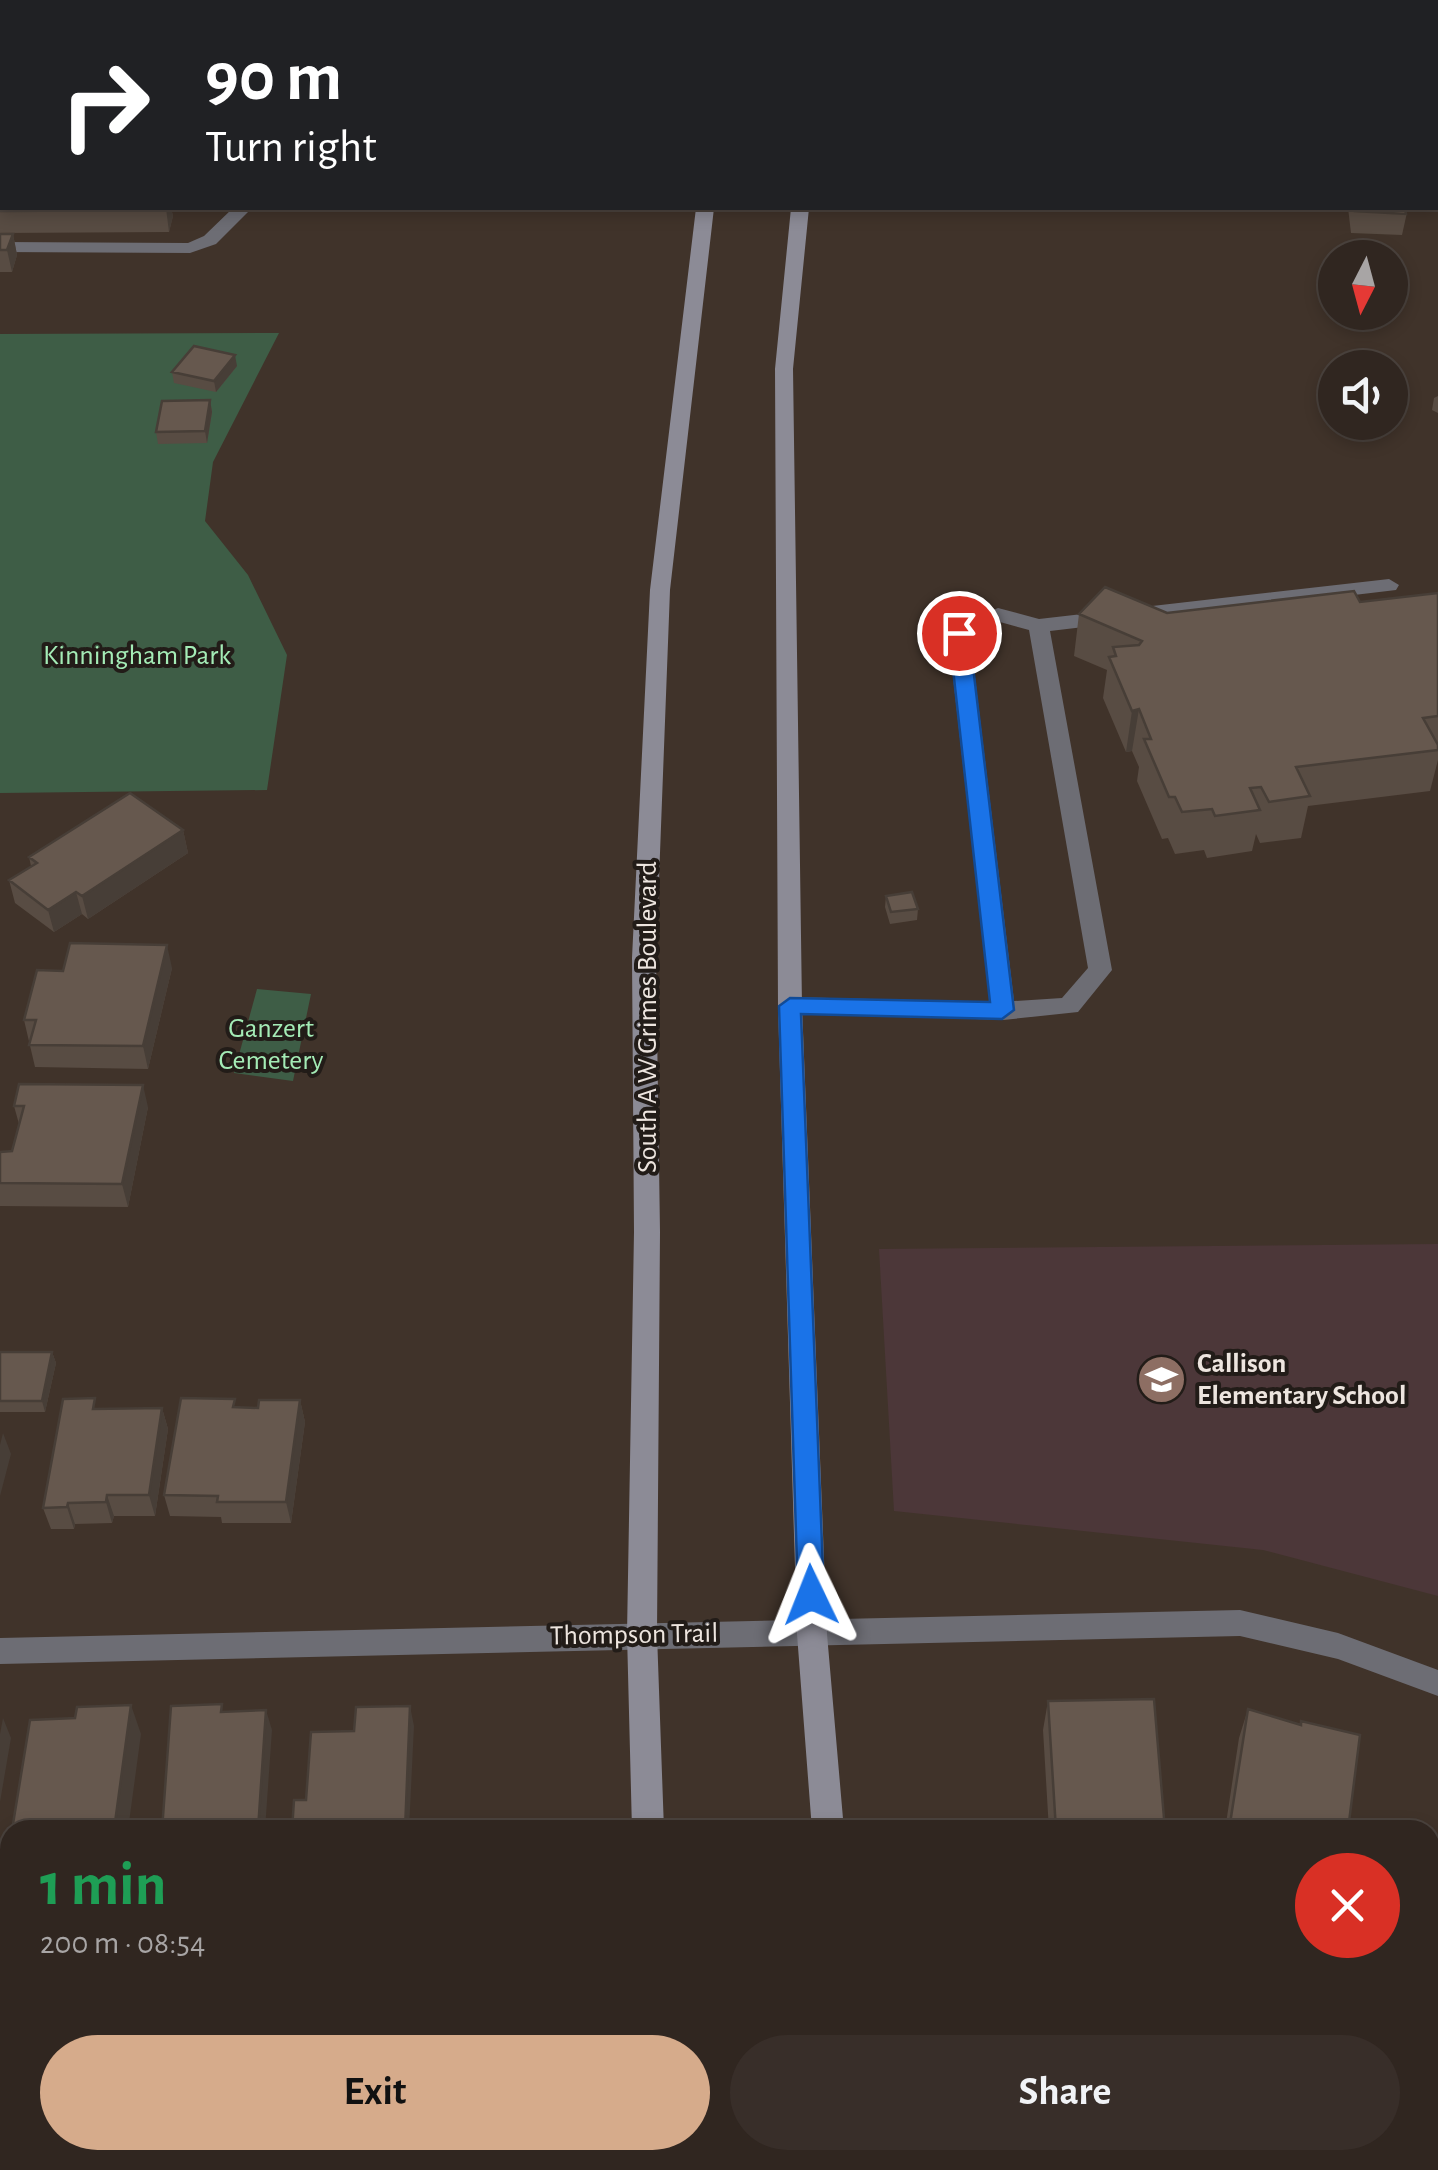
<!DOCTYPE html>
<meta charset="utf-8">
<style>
body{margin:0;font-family:"Alegreya Sans",sans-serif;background:#382e29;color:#f1f3f6;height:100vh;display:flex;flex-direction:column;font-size:38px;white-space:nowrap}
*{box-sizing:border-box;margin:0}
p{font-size:32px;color:#a8a5a5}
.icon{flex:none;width:55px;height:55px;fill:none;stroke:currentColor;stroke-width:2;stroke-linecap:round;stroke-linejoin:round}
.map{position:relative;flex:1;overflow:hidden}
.panel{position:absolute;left:0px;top:1820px;width:1440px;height:350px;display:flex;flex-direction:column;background:#302620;border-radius:30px 30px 0 0;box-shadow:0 5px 15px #0003,0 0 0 2px #4b433e}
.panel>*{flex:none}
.hud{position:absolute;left:0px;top:0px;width:1440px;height:210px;box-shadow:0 5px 15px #0003,0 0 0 2px #4b433e;background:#202124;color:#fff;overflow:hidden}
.needle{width:65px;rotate:186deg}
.tools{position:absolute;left:1318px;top:240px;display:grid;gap:20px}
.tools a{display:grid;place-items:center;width:90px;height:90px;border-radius:50%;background:#302620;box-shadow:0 5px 15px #0003,0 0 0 2px #4b433e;font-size:50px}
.pin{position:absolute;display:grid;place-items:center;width:85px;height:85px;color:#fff;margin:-42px;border:5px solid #fff;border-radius:50%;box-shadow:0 2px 10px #0007}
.me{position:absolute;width:110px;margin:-55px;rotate:358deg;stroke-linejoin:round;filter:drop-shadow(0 0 8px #0008)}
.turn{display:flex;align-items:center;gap:35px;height:210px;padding:0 40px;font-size:45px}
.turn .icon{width:130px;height:130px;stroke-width:2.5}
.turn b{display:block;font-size:70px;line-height:85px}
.round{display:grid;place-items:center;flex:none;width:105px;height:105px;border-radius:52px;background:#382e29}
.head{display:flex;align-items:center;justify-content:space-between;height:170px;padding:0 40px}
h1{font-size:60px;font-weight:700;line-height:75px;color:#1e9e55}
.cta{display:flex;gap:20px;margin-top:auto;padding:20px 40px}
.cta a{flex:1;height:115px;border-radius:60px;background:#d6ab8b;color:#111;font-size:40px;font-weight:700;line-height:115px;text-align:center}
.cta a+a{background:#382e29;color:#f1f3f6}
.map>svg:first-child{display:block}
</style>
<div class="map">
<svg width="1438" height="2170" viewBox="0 0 1438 2170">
<rect width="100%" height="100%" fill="#40332a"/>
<path fill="#4c3739" d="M1438,1244V1596L1263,1550L894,1511L879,1249Z"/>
<path fill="#3e5d46" d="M279,333L213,462L205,521L248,575L287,655L267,790L0,793V334Z
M257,989L311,994L293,1081L234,1073Z"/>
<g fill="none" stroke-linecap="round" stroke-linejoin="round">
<path fill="#6d6d74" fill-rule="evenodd" d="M950,0H1017L1019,2H952Z
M1122,0H1138V2H1122Z
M1180,0H1196V2H1180Z
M1401,0H1417V2H1401Z
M1389,579L1399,585L1396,590L1050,631L1112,970L1078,1012L1003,1020L781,1012L778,1006L781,1000L790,997L990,1002L948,633L952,628L998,608L1039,619ZM1000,622L1029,630L1088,968L1062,998L1014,1001L970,636Z
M0,2032H10V2064H0Z
M10,2127V2160H25L24,2170H0V2131Z
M1430,2133L1438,2136V2170H1426L1417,2160H1430Z"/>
<path fill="#6d6d74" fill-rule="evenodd" d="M233,208H252L216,244L190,253L0,252V242L188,243L204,236Z
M1240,1610L1338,1633L1438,1670V1696L1338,1659L1240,1636L0,1664V1638Z
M452,2160H486V2170H452Z
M1020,2160H1054L1055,2170H1021Z"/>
<path fill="#8c8b96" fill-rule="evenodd" d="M723,0H739V2H723Z
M815,0H831V2H815Z
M696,208H714L670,590L656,958L660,1232L657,1634L664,1830H632L627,1634L634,1232L632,958L650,590Z
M791,208H809L793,369L802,1006L827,1634L844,1830H812L797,1634L778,1006L775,369Z
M642,2160H676V2170H642Z
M837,2160H871L872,2170H838Z"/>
</g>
<path fill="#584c43" d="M0,0H162V2H2V36H0Z
M2,95V208H171L173,216L169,232L0,233V98Z
M1348,208H1408L1402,235L1351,233Z
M0,234H13L17,255L12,272H0Z
M237,366L216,392L174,383L172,372Z
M1438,396V413L1432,410L1434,398Z
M210,400L212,412L207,443L158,444L156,432Z
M1438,593V760L1430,791L1308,806L1301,838L1260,843L1256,834L1252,851L1207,858L1204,850L1175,854L1168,838L1162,839L1137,781L1139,767L1132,751L1126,752L1103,698L1107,670L1074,656L1079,614L1167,613L1360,602Z
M183,830L188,853L88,919L82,914L54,932L15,903L9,880L31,866L29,857Z
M886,896L918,909L917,920L890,924L885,907Z
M172,968L148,1069L35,1067L24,1020L63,971Z
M14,1106L148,1107L128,1207L0,1206V1153L12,1151L19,1124Z
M0,1352H52L56,1363L45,1412H0Z
M300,1400L305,1422L291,1523H222L221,1517L170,1516L164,1495L237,1407L258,1408Z
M162,1408L168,1429L155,1516H114L112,1523L75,1524L74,1529H51L43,1508L98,1409Z
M1048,1701L1165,1830H1049L1043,1730Z
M1248,1709L1300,1724L1301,1721L1348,1830H1225L1239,1738Z
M10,1839V1954H8L0,1937V1900Z
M1438,1846V1997L1433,2005L1430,2002V1858Z"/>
<path fill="#473e37" d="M147,0H162V2H146Z
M166,208H171L173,216L169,232Z
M13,234L17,255L12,272L7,250Z
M235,355L237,366L216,392L214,381Z
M210,400L212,412L207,443L205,431Z
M1139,709L1132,751L1126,752L1132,711Z
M183,830L188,853L88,919L82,896Z
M76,892L82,914L54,932L48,910Z
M167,945L172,968L148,1069L143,1046Z
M143,1085L148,1107L128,1207L122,1184Z
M52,1352L56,1363L45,1412L42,1401Z
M300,1400L305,1422L291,1523L286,1502Z
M162,1408L168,1429L155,1516L149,1495Z
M3,1433L11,1454L0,1496V1445Z
M107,1495L114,1516L112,1523L106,1502Z
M68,1503L75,1524L74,1529L67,1507Z
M131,1705L141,1734L128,1830H114Z
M410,1706L414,1726L409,1830H405Z
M266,1710L272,1730L265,1830H258Z
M3,1718L11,1738L0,1802V1734Z
M351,2160H357L356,2170H350Z"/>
<path fill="#66584e" stroke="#473e37" stroke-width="2.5" d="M0,0H147L137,1L136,2H30V1L15,0L13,2H2V7H0Z
M189,0H341L339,2L319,1L317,2H187Z
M2,95V158H0V98Z
M0,196H2V208H166L165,210L0,211Z
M1355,208H1405L1406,214L1355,211Z
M0,234H13L7,250H0Z
M194,346L235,355L214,381L172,372Z
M210,400L205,431L156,432L162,401Z
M1105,587L1167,613L1354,591L1360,602L1438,593V716L1423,718L1438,745V750L1296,767L1310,796L1269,802L1261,787L1250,788L1260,810L1215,816L1212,809L1182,812L1175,797H1169L1144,739H1151L1139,709L1132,711L1109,657L1116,656L1113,647L1139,645L1142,641L1079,614Z
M130,793L183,830L82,896L76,892L48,910L9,880L37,863L29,857Z
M912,892L918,909L891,912L886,896Z
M70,943L167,945L143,1046L29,1045L36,1020H24L37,970L63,971Z
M19,1084L143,1085L122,1184L0,1183V1152L12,1151L24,1106H14Z
M0,1352H52L42,1401H0Z
M95,1398L93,1409L162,1408L149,1495H107L106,1502L68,1503L67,1507L43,1508L63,1399Z
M181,1398L235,1399L233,1407L258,1408L259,1400H300L286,1502H217L218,1496L164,1495Z
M1154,1699L1165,1830H1056L1048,1701Z
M222,1704L221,1712L266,1710L258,1830H162L171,1706Z
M131,1705L114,1830H12L30,1720L75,1718L77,1707Z
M410,1706L405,1830H292L294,1800H306L311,1732L354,1731L356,1707Z
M1248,1709L1301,1725V1721L1360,1735L1348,1830H1229Z
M10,1839V1927H0V1900Z
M1438,1846V1984L1430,1978V1858Z
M146,2160H351L350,2170H145Z"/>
<path fill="#1a73e8" stroke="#114b97" stroke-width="2.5" d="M959,627L969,633L1014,1010L1002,1019L801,1014L824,1595L820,1603L811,1607L802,1603L798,1595L779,1006L790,998L990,1002L949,633Z"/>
<defs>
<symbol id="school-disc" viewBox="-11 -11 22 22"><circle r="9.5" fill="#8d6e63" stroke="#221c18"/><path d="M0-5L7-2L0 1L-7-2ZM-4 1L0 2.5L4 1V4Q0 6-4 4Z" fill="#fff"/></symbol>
</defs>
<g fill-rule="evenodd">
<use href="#school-disc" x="1134" y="1352" width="55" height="55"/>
</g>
<g text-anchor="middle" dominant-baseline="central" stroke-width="8" stroke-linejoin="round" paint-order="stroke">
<g font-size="28" fill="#a4ecb6" stroke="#221c18">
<text x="137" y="656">Kinningham Park</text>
<text x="271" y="1029">Ganzert<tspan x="271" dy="32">Cemetery</tspan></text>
</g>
<g font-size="28" fill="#ede5df" stroke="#221c18">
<text transform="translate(648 1017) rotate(-90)">South A W Grimes Boulevard</text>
<text transform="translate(634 1635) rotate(-1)">Thompson Trail</text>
</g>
<g font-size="28" font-weight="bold" fill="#ede5df" stroke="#221c18" text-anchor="start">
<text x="1197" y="1364">Callison<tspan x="1197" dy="32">Elementary School</tspan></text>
</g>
</g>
</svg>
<div class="tools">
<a><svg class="needle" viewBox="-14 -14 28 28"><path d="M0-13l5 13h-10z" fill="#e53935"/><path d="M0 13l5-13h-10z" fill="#a8a5a5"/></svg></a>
<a><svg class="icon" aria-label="sound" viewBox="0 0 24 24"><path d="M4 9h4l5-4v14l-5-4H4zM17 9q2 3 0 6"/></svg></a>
</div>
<div class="pin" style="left:959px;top:633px;background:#d93025"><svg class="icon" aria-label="arrive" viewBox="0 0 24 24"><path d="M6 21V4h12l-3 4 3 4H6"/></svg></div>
<svg class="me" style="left:811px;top:1595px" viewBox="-20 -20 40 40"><path d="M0-17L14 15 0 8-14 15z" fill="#1a73e8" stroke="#fff" stroke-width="4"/></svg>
<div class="hud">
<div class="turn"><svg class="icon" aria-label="right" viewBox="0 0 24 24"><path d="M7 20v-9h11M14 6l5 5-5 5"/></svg><div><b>90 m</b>Turn right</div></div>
</div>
<section class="panel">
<div class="head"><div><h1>1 min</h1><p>200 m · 08:54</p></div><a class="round" style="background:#d93025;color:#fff"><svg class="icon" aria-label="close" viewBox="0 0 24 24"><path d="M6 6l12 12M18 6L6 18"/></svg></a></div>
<div class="cta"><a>Exit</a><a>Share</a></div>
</section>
</div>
